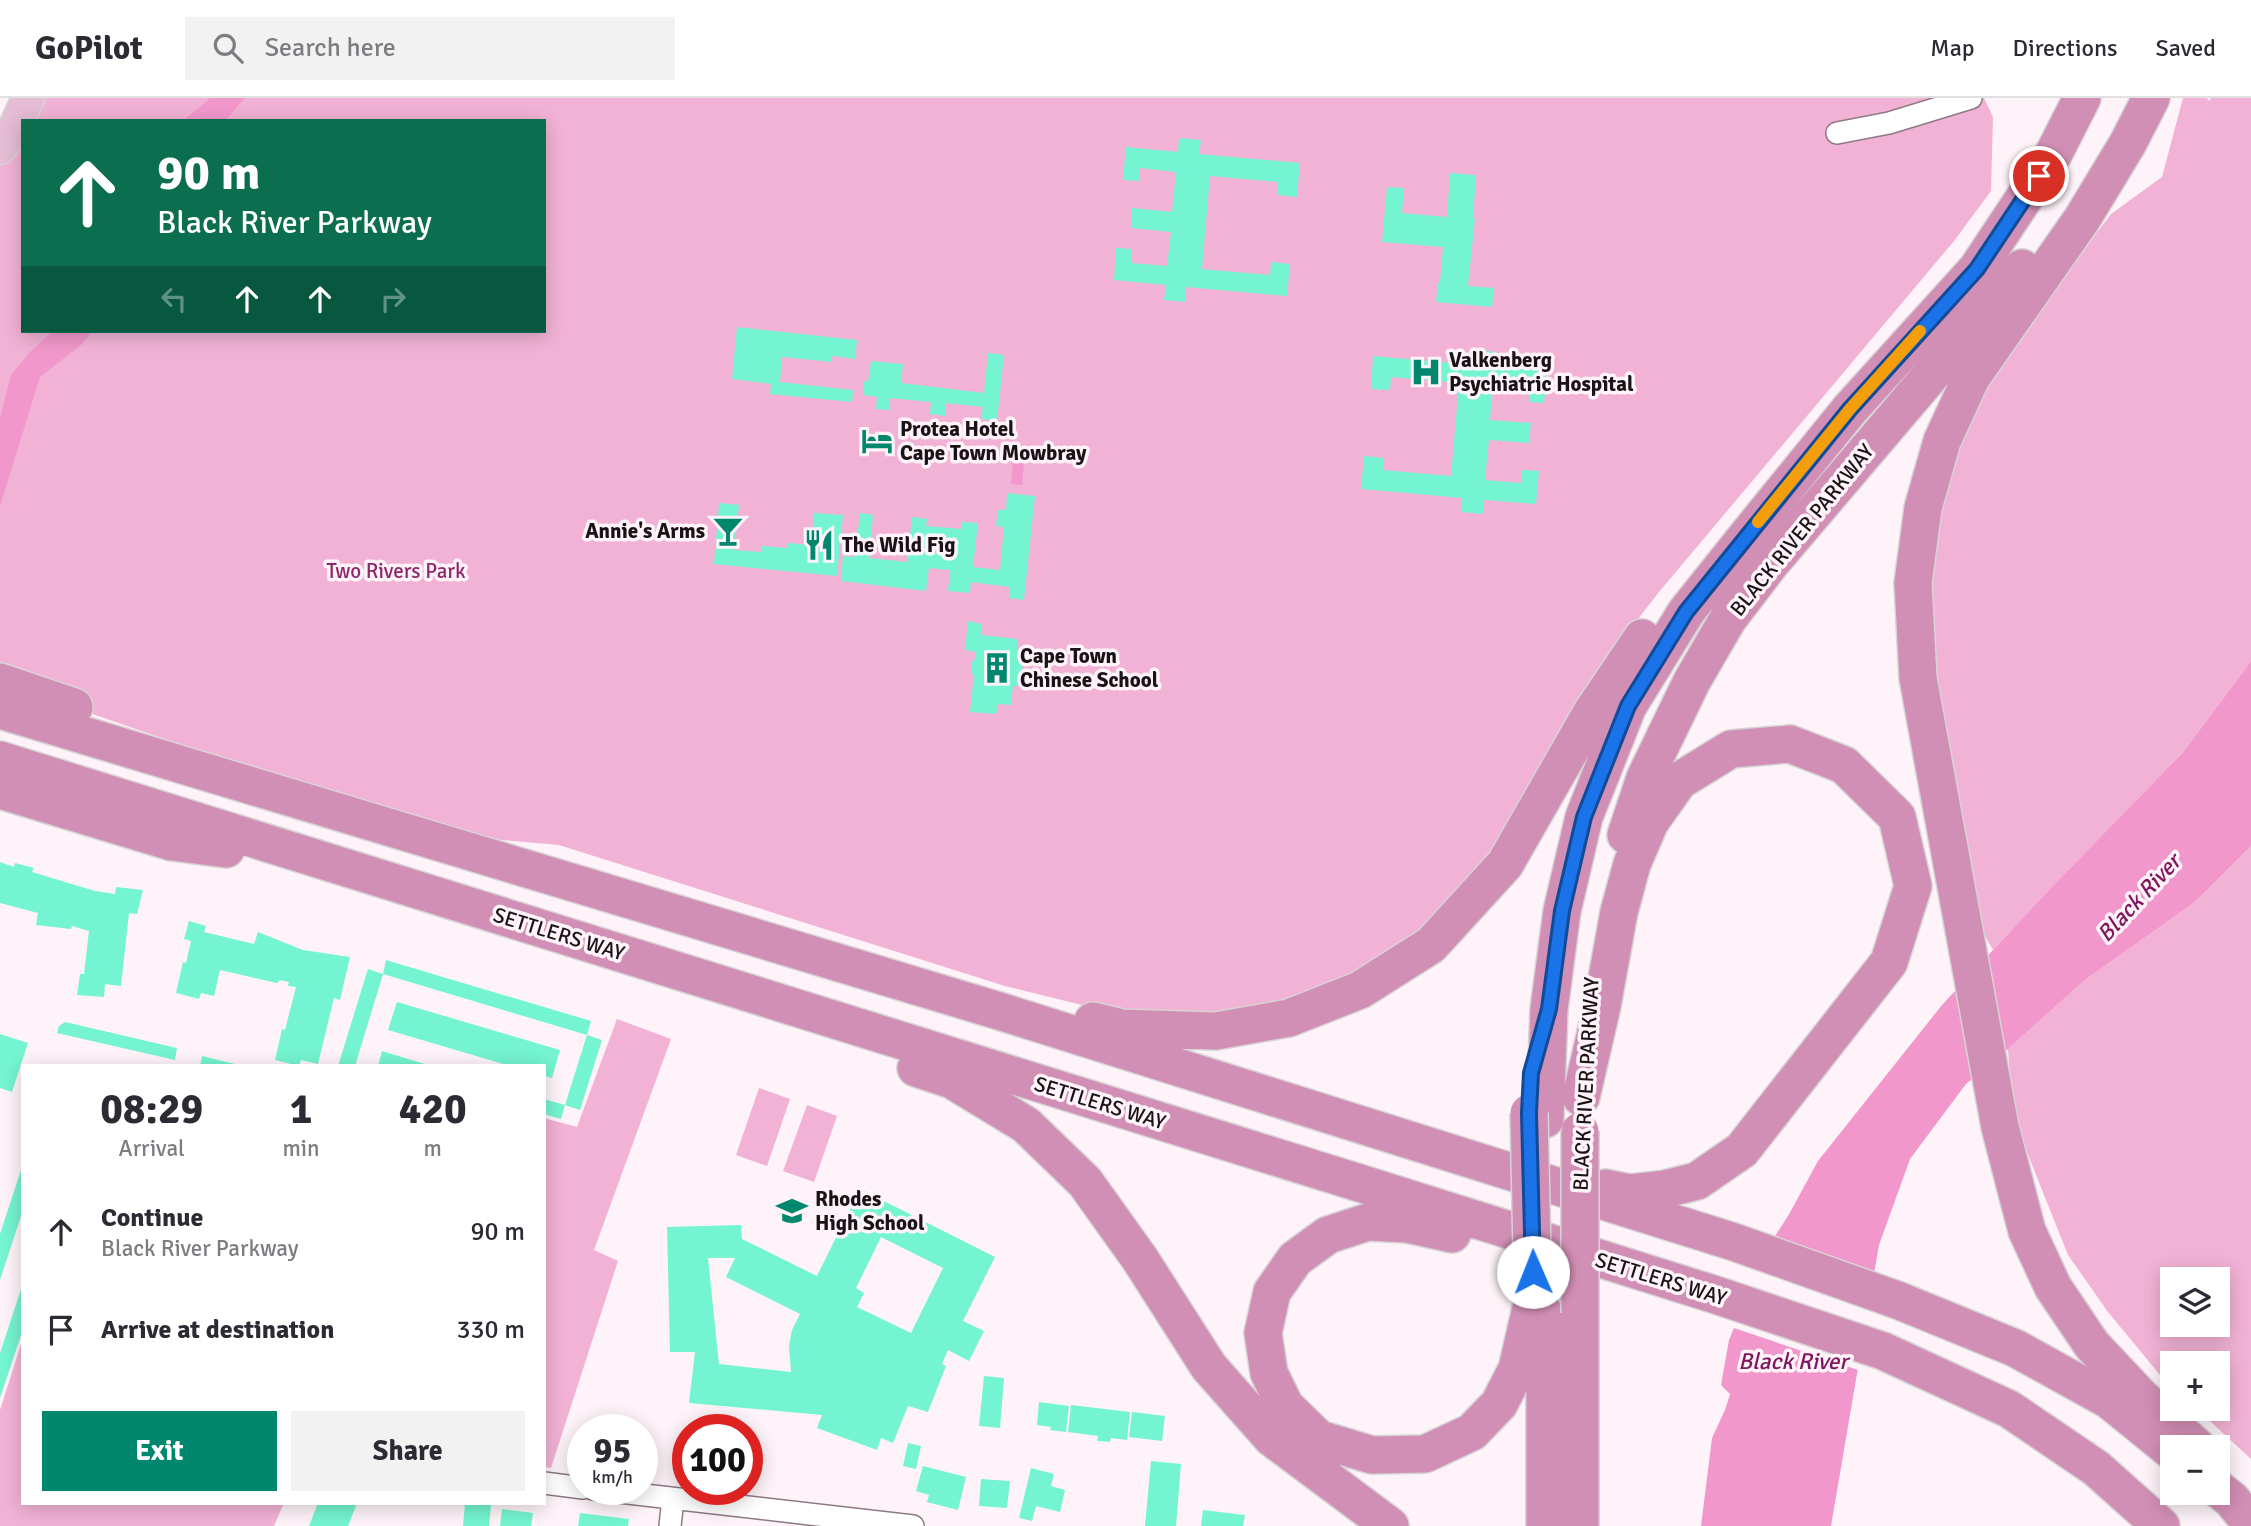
<!DOCTYPE html>
<meta charset="utf-8">
<style>
body{margin:0;font-family:Signika,sans-serif;background:#f2f2f3;color:#2b2b33;height:100vh;display:flex;flex-direction:column;font-size:26px;white-space:nowrap}
*{box-sizing:border-box;margin:0}
p{font-size:23px;color:#7c7c81}
.icon{flex:none;width:38px;height:38px;fill:none;stroke:currentColor;stroke-width:2;stroke-linecap:round;stroke-linejoin:round}
.map{position:relative;flex:1;overflow:hidden}
.panel{position:absolute;left:21px;top:966px;width:525px;height:441px;display:flex;flex-direction:column;background:#fff;border-radius:0px;box-shadow:0 4px 18px #0003}
.panel>*{flex:none}
.top-card{position:absolute;left:21px;top:21px;width:525px;height:214px;border-radius:0px;box-shadow:0 4px 18px #0003;background:#0b6e4f;color:#fff;overflow:hidden}
.buttons{position:absolute;left:2160px;top:1169px;display:grid;gap:14px}
.buttons a{display:grid;place-items:center;width:70px;height:70px;border-radius:0px;background:#fff;box-shadow:0 4px 18px #0003;font-size:35px}
.speed{position:absolute;left:567px;top:1316px;display:flex;gap:14px;font-size:35px;font-weight:700;text-align:center}
.speed>*{display:grid;place-content:center;width:91px;height:91px;border-radius:50%;background:#fff;box-shadow:0 4px 18px #0003;line-height:1}
.speed small{font-size:18px;font-weight:400}
.speed .limit{border:10px solid #d22;background:#fff;color:#111}
.pin{position:absolute;display:grid;place-items:center;width:60px;height:60px;color:#fff;margin:-30px;border:4px solid #fff;border-radius:50%;box-shadow:0 2px 7px #0007}
.me{position:absolute;width:77px;margin:-38px;rotate:359deg;stroke-linejoin:round;filter:drop-shadow(0 0 5px #0008)}
.turn{display:flex;align-items:center;gap:24px;height:147px;padding:0 21px;font-size:32px}
.turn .icon{width:91px;height:91px;stroke-width:2.5}
.turn b{display:block;font-size:49px;line-height:60px}
.lanes{display:flex;align-items:center;height:66px;padding:0 21px;background:#0003;justify-content:center;gap:35px;direction:ltr}
.lanes .off{opacity:.35}
.eta{display:flex;justify-content:space-evenly;align-items:center;height:119px;text-align:center}
.eta b{font-size:42px;font-weight:700;line-height:49px}
.primary-button{display:flex;gap:14px;margin-top:auto;padding:14px 21px}
.primary-button a{flex:1;height:80px;border-radius:0px;background:#00876d;color:#fff;font-size:28px;font-weight:700;line-height:80px;text-align:center}
.primary-button a+a{background:#f2f2f3;color:#2b2b33}
ul{padding:0;list-style:none}
li{display:flex;align-items:center;gap:21px;height:98px;padding:0 21px}
li div{flex:1}
li b{display:block;font-size:26px}
li em{font-style:normal}
header{display:flex;align-items:center;gap:42px;box-sizing:border-box;height:98px;padding:0 35px;background:#fff;border-bottom:2px solid #e1e1e2}
header strong{font-size:33px}
nav{display:flex;gap:38px;margin-inline-start:auto;font-size:24px}
.search{width:490px;height:63px;background:#f2f2f3;display:flex;align-items:center;gap:18px;box-sizing:border-box;padding:0 24px;border-radius:0px;color:#7c7c81;font-size:26px}
.map>svg:first-child{display:block}
</style>
<header>
<strong>GoPilot</strong>
<div class="search"><svg class="icon" aria-label="search" viewBox="0 0 24 24"><circle cx="10" cy="10" r="6"/><path d="M15 15l6 6"/></svg>Search here</div>
<nav><a>Map</a><a>Directions</a><a>Saved</a></nav>
</header>
<div class="map">
<svg width="2251" height="1428" viewBox="0 0 2251 1428">
<rect width="100%" height="100%" fill="#fdf3f8"/>
<path fill="#f2b2d5" fill-rule="evenodd" d="M29,0H1984L1993,19L1991,93L1954,143L1659,494L1628,534L1491,758L1405,849L1314,898L1231,916L1098,911L1005,888L559,747L399,733L205,655L0,584V50ZM23,23H544V233H23Z
M2183,0H2207L2209,3L2211,0H2251V563L2184,653L2044,797L1993,852L1976,822L1933,597L1930,453L1962,341L1987,286L2021,235L2111,116L2162,79Z
M2251,748V1361L2197,1311H2217V1265H2172V1288L2160,1277L2108,1214L2068,1157L2013,1019L2008,951L2085,882L2195,804ZM2172,1181H2217V1227H2172Z
M617,921L671,941L594,1152L618,1163L551,1370L544,1369V1020L577,1029Z
M759,990L790,1001L767,1068L736,1057Z
M807,1007L837,1018L814,1084L783,1073Z
M23,1240V1405H284L274,1428H0V1312Z"/>
<path fill="#f297cc" d="M210,0H245L225,23H183Z
M53,233H93L81,247L40,279L0,408V320L11,277L30,254Z
M1013,362L1024,363L1022,387L1011,386Z
M2251,563V748L2195,804L2085,882L2008,951L1966,986L1910,1061L1879,1147L1831,1428H1701L1712,1340L1725,1312L1730,1296L1721,1287L1729,1242L1766,1152L1788,1118L1818,1063L1942,907L2044,797L2184,653Z"/>
<path fill="#fdf3f8" d="M1763,1150L1878,1178L1861,1273L1731,1229Z"/>
<path fill="#74f4d0" fill-rule="evenodd" d="M1179,40L1201,42L1199,56L1300,65L1297,99L1277,97L1278,84L1210,78L1202,171L1270,177L1271,164L1290,166L1287,198L1186,189L1185,204L1164,202L1166,187L1114,182L1116,150L1132,151L1131,165L1167,168L1171,134L1131,130L1132,110L1172,114L1176,74L1140,70L1139,83L1123,82L1126,49L1178,54Z
M1450,75L1476,77L1473,121H1475L1468,188L1494,190L1492,209L1436,204L1438,185H1440L1443,149L1382,144L1387,89L1404,90L1402,115L1447,119Z
M737,229L857,242L855,261L832,258V264L782,259L780,284L853,292L852,304L770,296L771,286L732,281Z
M1476,252L1496,254L1495,268L1547,273L1544,305L1529,304V291L1493,288L1490,322L1531,325L1529,345L1489,342L1485,382L1521,385L1522,372L1539,373L1536,406L1484,402L1483,416L1461,414L1462,400L1361,391L1364,358L1384,360L1383,372L1451,378L1459,285L1391,279L1390,292L1371,291L1373,258L1474,267Z
M988,255L1004,257L997,323L981,321L983,309L946,305L945,318L930,316L931,304L890,300L889,312L876,311L877,299L863,297L864,283L868,284L871,263L903,266L901,285L984,295Z
M1007,395L1035,398L1024,502L1009,500L1010,489L971,484L970,495L948,493L950,472L929,470L926,493L841,483L843,458L855,459L860,415L873,417L869,460L907,464L912,419L927,421L926,428L961,431L962,424L978,425L973,469L1000,472L1004,429L996,428L998,412H1006Z
M719,405L739,407L734,452L761,454L762,448L787,450L788,445L811,447L814,415L843,417L837,478L714,466Z
M968,523L982,526L981,537L1018,541L1017,560L1023,561L1021,588H1013L1011,607L998,606L996,616L970,614L974,576H971L972,563L974,564L976,554L965,552Z
M0,764L14,769L15,765L34,770L32,774L95,793L115,796L116,789L143,792L137,816L129,815L121,888L105,886L104,899L77,897L80,876H84L89,833L72,828L71,831L36,827L38,815L0,805Z
M189,823L206,828L204,834L254,846L258,834L303,852L350,859L340,902L334,900L318,966L301,962L299,968L275,962L282,931L285,932L296,889L288,888L289,884L280,882L277,885L220,872L214,898L201,895L199,901L176,895L183,864L186,865L191,843L184,841Z
M386,862L591,923L587,937L383,876Z
M368,871L383,876L355,968H338Z
M397,904L560,952L552,980L544,978V968H510L388,932Z
M65,924L177,950L175,962L57,935L59,928Z
M0,936L28,945L12,994L0,990Z
M587,937L602,942L580,1012L565,1007Z
M382,953L428,967V968H378Z
M202,958L239,967V968H200Z
M544,1001L565,1007L561,1021L544,1016Z
M23,1066V1112L0,1182V1136Z
M860,1091L995,1159L963,1223L984,1233L969,1263L948,1252L942,1266L946,1268L928,1314L908,1308L893,1345L881,1340L877,1352L817,1330L822,1317L689,1305L695,1254H670L667,1129L741,1127L742,1141L817,1178ZM881,1139L943,1170L911,1235L857,1209L864,1195L856,1190ZM708,1160H735L726,1179L800,1216L792,1232L789,1248L791,1274L719,1266Z
M23,1185V1231L0,1300V1255Z
M984,1278L1004,1280L1000,1330L979,1328Z
M1039,1304L1069,1308L1066,1334L1050,1332L1051,1329L1037,1327Z
M1071,1307L1130,1314L1127,1342L1111,1340L1110,1344L1097,1343L1098,1338L1068,1334Z
M1132,1314L1165,1318L1162,1343L1129,1339Z
M908,1345L921,1348L916,1371L903,1368Z
M1151,1363L1181,1366L1176,1428H1145Z
M923,1368L966,1379L958,1412L927,1404L929,1397L916,1393Z
M1031,1370L1054,1376L1051,1388L1065,1392L1060,1414L1036,1408L1032,1423L1019,1420Z
M981,1381L1010,1383L1007,1410L979,1408Z
M318,1405H357L348,1428H309Z
M465,1405L491,1407L489,1428H463Z
M502,1411L533,1415L531,1428H500Z
M1203,1412L1245,1417L1243,1428H1201Z
M580,1415L629,1421L628,1428H578Z"/>
<g fill="none" stroke-linecap="round" stroke-linejoin="round">
<defs>
<path id="street" d="M1837,35L1889,25L1971,0
M544,1385L583,1390
M593,1391L913,1428
M670,1428L673,1401"/>
<path id="primary" d="M0,50L14,31L28,0"/>
<path id="highway" d="M2151,0L2128,45L2082,121L1971,280L1942,343L1923,410L1913,485L1918,580L2000,1029L2027,1133L2053,1189L2092,1247L2141,1299L2197,1349
M0,584L74,609
M0,612L999,913L1734,1144L1900,1203L2015,1250L2109,1302L2172,1353
M0,662L1369,1088L1716,1197L1883,1253L2009,1311L2096,1370L2161,1428
M0,692L172,744L226,751
M1626,737L1645,680L1692,583L1728,521L1770,466L2022,170
M1093,923L1122,930L1216,933L1289,920L1360,892L1431,847L1505,766L1592,614L1642,540
M916,970L952,982L1026,1027L1085,1084L1140,1161L1209,1269L1272,1340L1390,1428
M1581,999L1602,908L1619,814L1632,766L1650,724L1679,683L1731,651L1790,646L1844,667L1897,719L1913,788L1889,864L1742,1052L1697,1083L1665,1091L1630,1095L1606,1090
M1545,1021L1549,911L1562,813L1584,719L1628,608L1686,514L1746,439L1850,311L1977,171L2054,55L2082,0
M1452,1136L1407,1126L1368,1124L1328,1137L1295,1161L1272,1194L1263,1235L1269,1275L1285,1308L1319,1341L1372,1357L1425,1356L1472,1334L1499,1306L1517,1271L1533,1201
M1580,1215V1428
M2217,1390L2232,1402L2251,1426
M1545,1428V1216"/>
</defs>
<use href="#street" stroke="#8e7984" stroke-width="24"/>
<use href="#primary" stroke="#d6d4d5" stroke-width="35"/>
<use href="#highway" stroke="#d6d4d5" stroke-width="40"/>
<use href="#street" stroke="#fff" stroke-width="21"/>
<use href="#primary" stroke="#e4bcd3" stroke-width="32"/>
<use href="#highway" stroke="#d28fb5" stroke-width="37"/>
<defs>
<path id="highway-bridge" d="M1529,1015L1533,1201
M1580,1033V1215"/>
</defs>
<use href="#highway-bridge" stroke="#d6d4d5" stroke-width="40" stroke-linecap="butt"/>
<use href="#highway-bridge" stroke="#d28fb5" stroke-width="37"/>
</g>
<g fill="none" stroke-linecap="round" stroke-linejoin="round">
<defs>
<path id="route" d="M1533,1174L1529,1015L1531,975L1549,911L1562,813L1584,719L1628,608L1686,514L1850,311L1977,171L2039,78"/>
</defs>
<use href="#route" stroke="#114b97" stroke-width="18"/>
<use href="#route" stroke="#1a73e8" stroke-width="12"/>
<path stroke="#f59e0b" stroke-width="12" d="M1758,424L1850,311L1920,233"/>
</g>
<defs>
<symbol id="hospital-bare" viewBox="-9 -9 18 18"><path d="M-5-5h3v3.5h4V-5h3V5h-3V1.5h-4V5h-3Z" fill="#00876d" stroke="#fdf3f8" stroke-width="2.5" paint-order="stroke"/></symbol>
<symbol id="hotel-bare" viewBox="-9 -9 18 18"><path d="M-6-4.5h1.5V1H6V5H4.5V3h-9V5H-6ZM-4 0a1.8 1.8 0 1 1 3.6 0ZM.5 0V-2.5h3Q6-2.5 6 0Z" fill="#00876d" stroke="#fdf3f8" stroke-width="2.5" paint-order="stroke"/></symbol>
<symbol id="bar-bare" viewBox="-9 -9 18 18"><path d="M-6-5H6L.8 .8V4.5H3.5V6h-7V4.5H-.8V.8Z" fill="#00876d" stroke="#fdf3f8" stroke-width="2.5" paint-order="stroke"/></symbol>
<symbol id="restaurant-bare" viewBox="-9 -9 18 18"><path d="M-5-6h1v4h1v-4h1v4h1v-4h1v5L-1.5 .5V6h-2V.5L-5-1ZM5-6V6H3V1.5H1.5Q1.5-4 5-6Z" fill="#00876d" stroke="#fdf3f8" stroke-width="2.5" paint-order="stroke"/></symbol>
<symbol id="building-bare" viewBox="-9 -9 18 18"><path d="M-4-6H4V6H1V3H-1V6H-4ZM-2.5-4.3h1.7v1.8h-1.7ZM.8-4.3h1.7v1.8H.8ZM-2.5-1h1.7V.8h-1.7ZM.8-1h1.7V.8H.8Z" fill="#00876d" stroke="#fdf3f8" stroke-width="2.5" paint-order="stroke"/></symbol>
<symbol id="school-bare" viewBox="-9 -9 18 18"><path d="M0-5L7-2L0 1L-7-2ZM-4 1L0 2.5L4 1V4Q0 6-4 4Z" fill="#00876d" stroke="#fdf3f8" stroke-width="2.5" paint-order="stroke"/></symbol>
</defs>
<g fill-rule="evenodd">
<use href="#hospital-bare" x="1404" y="252" width="44" height="44"/>
<use href="#hotel-bare" x="855" y="321" width="44" height="44"/>
<use href="#bar-bare" x="706" y="411" width="44" height="44"/>
<use href="#restaurant-bare" x="797" y="425" width="44" height="44"/>
<use href="#building-bare" x="975" y="548" width="44" height="44"/>
<use href="#school-bare" x="770" y="1091" width="44" height="44"/>
</g>
<g text-anchor="middle" dominant-baseline="central" stroke-width="7" stroke-linejoin="round" paint-order="stroke">
<g font-size="21" font-weight="bold" fill="#1a1216" stroke="#fdf3f8" text-anchor="start">
<text x="1449" y="262">Valkenberg<tspan x="1449" dy="24">Psychiatric Hospital</tspan></text>
<text x="900" y="331">Protea Hotel<tspan x="900" dy="24">Cape Town Mowbray</tspan></text>
<text x="705" y="433" text-anchor="end">Annie's Arms</text>
<text x="842" y="447">The Wild Fig</text>
<text x="1020" y="558">Cape Town<tspan x="1020" dy="24">Chinese School</tspan></text>
<text x="815" y="1101">Rhodes<tspan x="815" dy="24">High School</tspan></text>
</g>
<g font-size="21" fill="#1a1216" stroke="#fdf3f8">
<text transform="translate(1802 432) rotate(-51)">BLACK RIVER PARKWAY</text>
<text transform="translate(559 836) rotate(17)">SETTLERS WAY</text>
<text transform="translate(1586 986) rotate(-87)">BLACK RIVER PARKWAY</text>
<text transform="translate(1100 1005) rotate(17)">SETTLERS WAY</text>
<text transform="translate(1661 1181) rotate(17)">SETTLERS WAY</text>
</g>
<g font-size="21" fill="#8f276b" stroke="#fdf3f8">
<text x="396" y="473">Two Rivers Park</text>
</g>
<g font-size="23" font-style="italic" fill="#80165e" stroke="#fdf3f8">
<text transform="translate(2139 800) rotate(-47)">Black River</text>
<text x="1793" y="1263">Black River</text>
</g>
</g>
</svg>
<div class="buttons">
<a><svg class="icon" aria-label="layers" viewBox="0 0 24 24"><path d="M12 4l9 5-9 5-9-5zM3 14l9 5 9-5"/></svg></a>
<a>+</a>
<a>−</a>
</div>
<div class="speed"><div>95<small>km/h</small></div><div class="limit">100</div></div>
<div class="pin" style="left:2039px;top:78px;background:#d93025"><svg class="icon" aria-label="arrive" viewBox="0 0 24 24"><path d="M6 21V4h12l-3 4 3 4H6"/></svg></div>
<svg class="me" style="left:1533px;top:1174px" viewBox="-20 -20 40 40"><circle r="19" fill="#fff"/><path d="M0-13L10 11 0 6-10 11z" fill="#1a73e8"/></svg>
<div class="top-card">
<div class="turn"><svg class="icon" aria-label="ahead" viewBox="0 0 24 24"><path d="M12 20V5M6 11l6-6 6 6"/></svg><div><b>90 m</b>Black River Parkway</div></div>
<div class="lanes"><svg class="icon off" aria-label="left" viewBox="0 0 24 24"><path d="M17 20v-9H6M10 6l-5 5 5 5"/></svg><svg class="icon" aria-label="ahead" viewBox="0 0 24 24"><path d="M12 20V5M6 11l6-6 6 6"/></svg><svg class="icon" aria-label="ahead" viewBox="0 0 24 24"><path d="M12 20V5M6 11l6-6 6 6"/></svg><svg class="icon off" aria-label="right" viewBox="0 0 24 24"><path d="M7 20v-9h11M14 6l5 5-5 5"/></svg></div>
</div>
<section class="panel">
<div class="eta">
<div><b>08:29</b><p>Arrival</p></div>
<div><b>1</b><p>min</p></div>
<div><b>420</b><p>m</p></div>
</div>
<ul>
<li><svg class="icon" aria-label="ahead" viewBox="0 0 24 24"><path d="M12 20V5M6 11l6-6 6 6"/></svg><div><b>Continue</b><p>Black River Parkway</p></div><em>90 m</em></li>
<li><svg class="icon" aria-label="arrive" viewBox="0 0 24 24"><path d="M6 21V4h12l-3 4 3 4H6"/></svg><div><b>Arrive at destination</b></div><em>330 m</em></li>
</ul>
<div class="primary-button"><a>Exit</a><a>Share</a></div>
</section>
</div>
